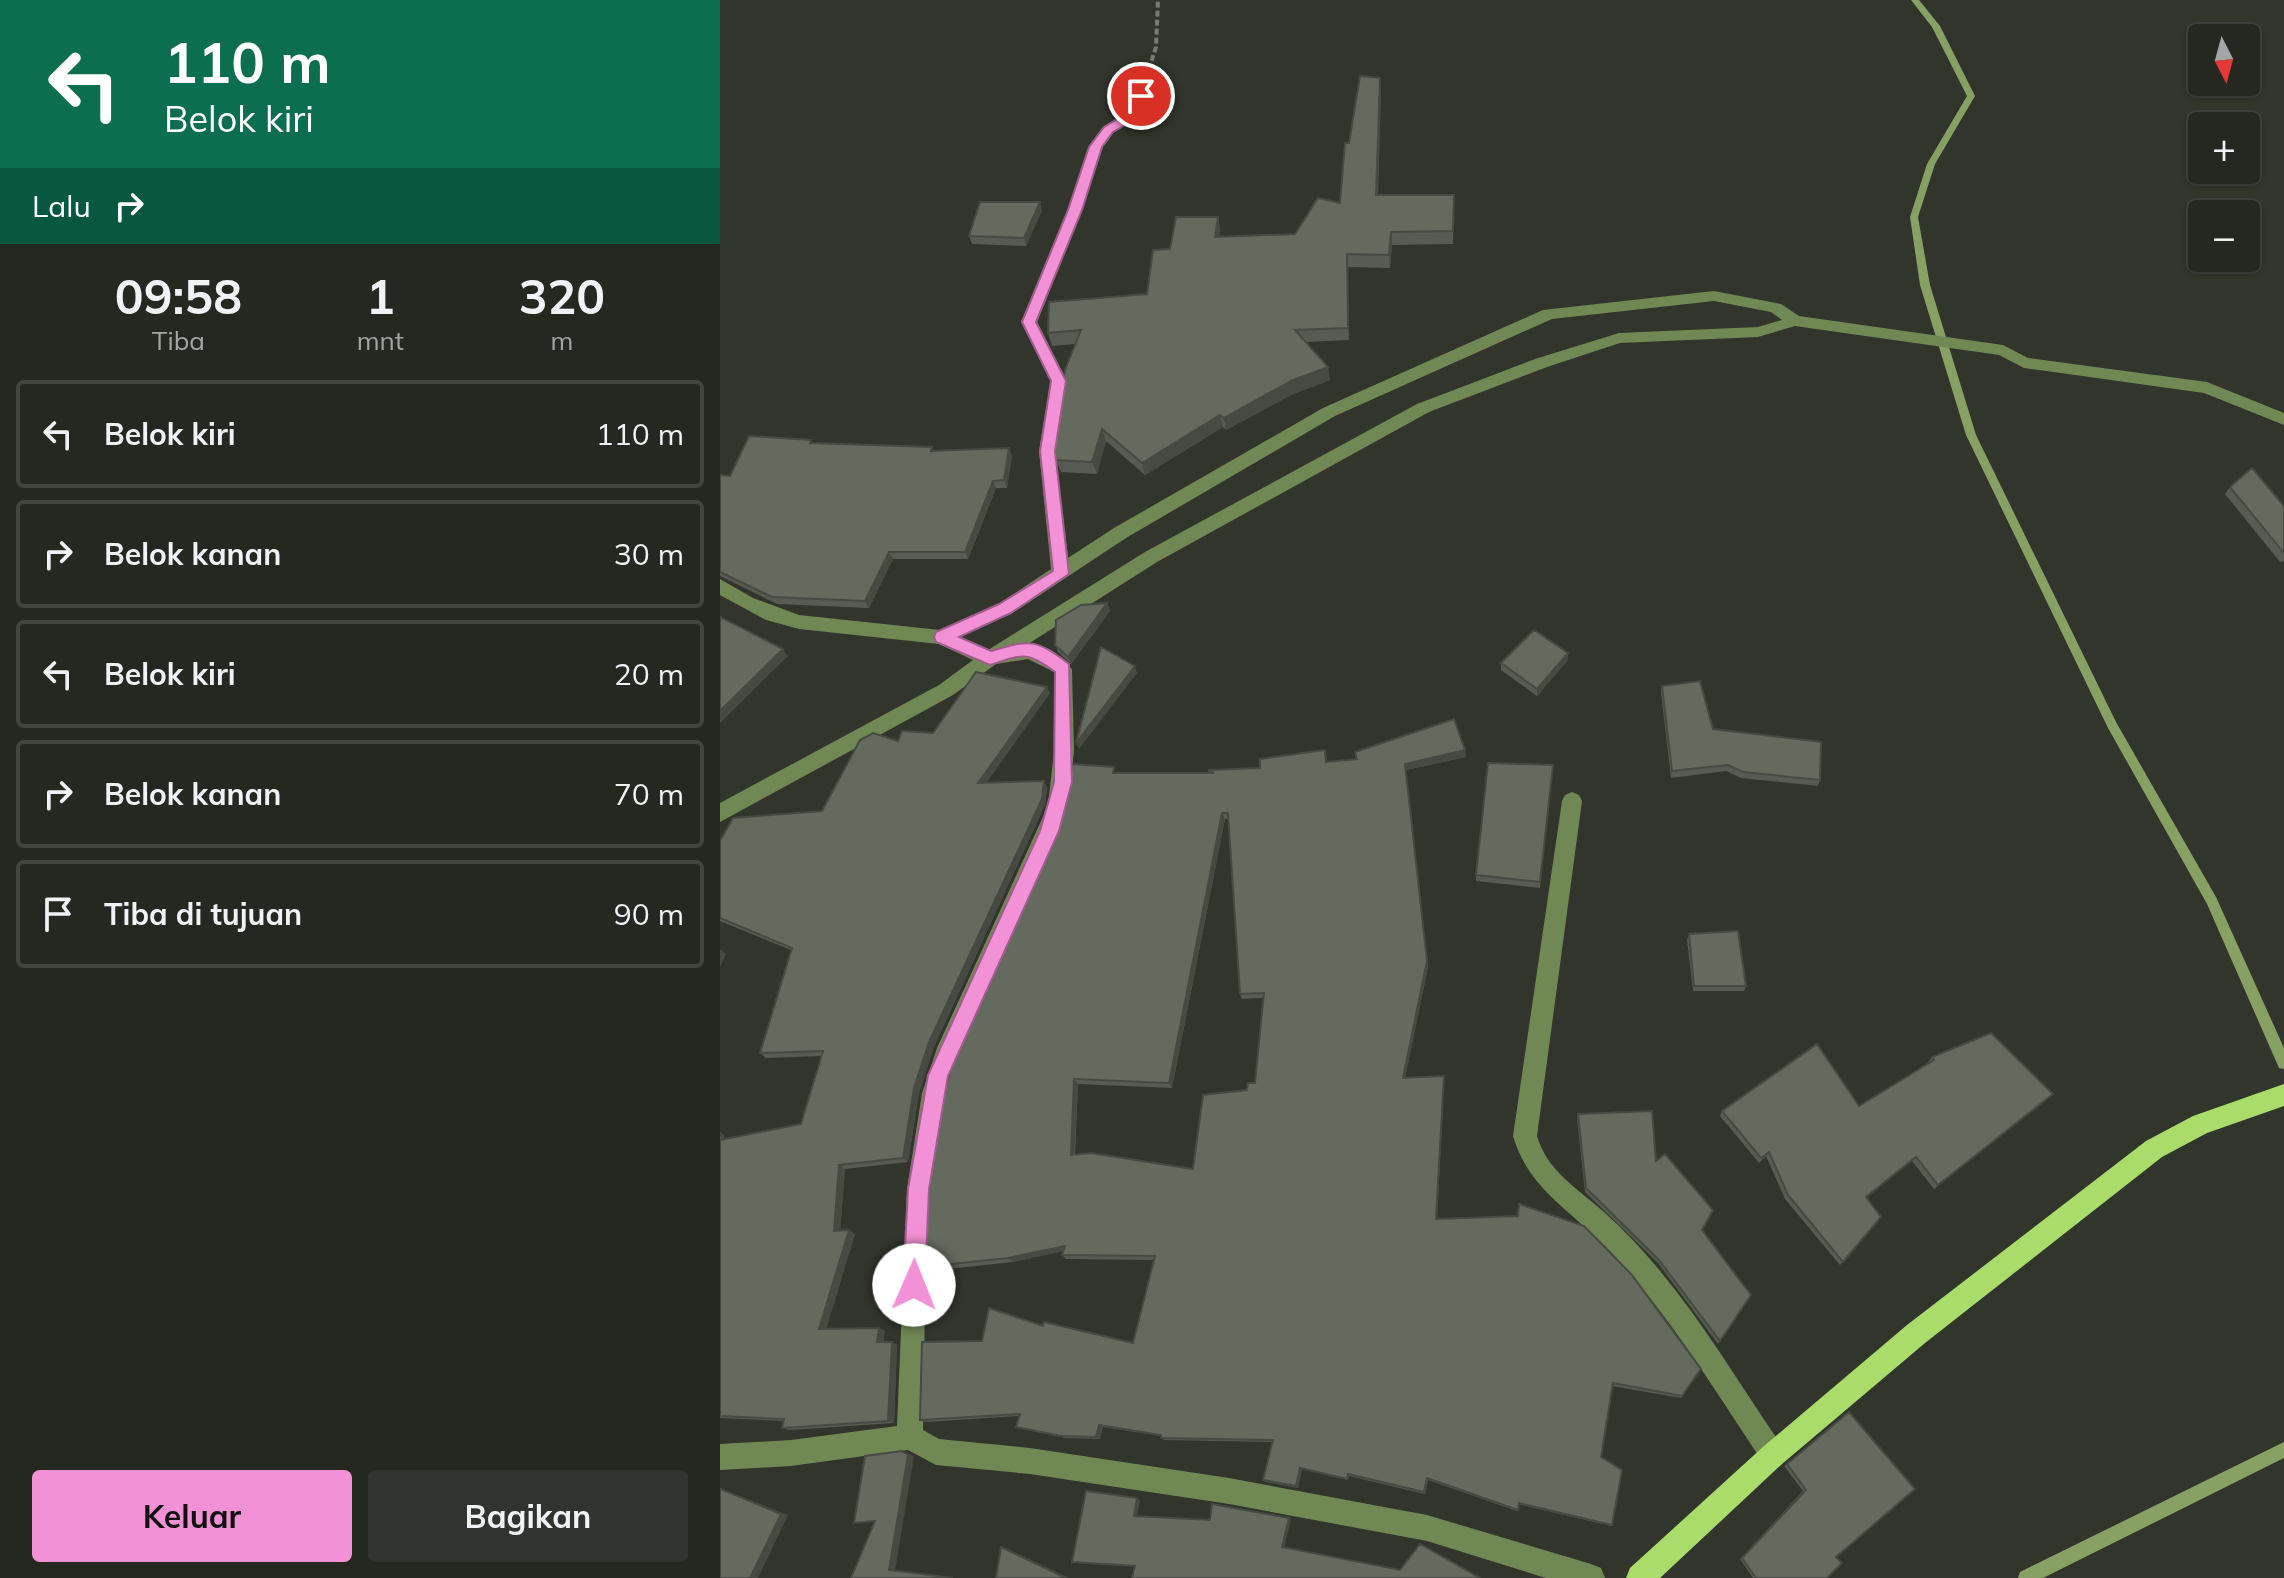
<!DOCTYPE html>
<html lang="id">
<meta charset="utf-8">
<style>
body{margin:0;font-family:Mulish,sans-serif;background:#31342e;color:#f1f3f6;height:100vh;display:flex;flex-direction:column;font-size:30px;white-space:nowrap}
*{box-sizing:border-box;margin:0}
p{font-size:26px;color:#a3a6a5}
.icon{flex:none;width:44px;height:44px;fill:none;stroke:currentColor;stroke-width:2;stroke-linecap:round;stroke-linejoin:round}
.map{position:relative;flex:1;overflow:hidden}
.details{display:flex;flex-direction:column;background:#252821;width:720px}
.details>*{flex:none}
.banner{background:#0b6e4f;color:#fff;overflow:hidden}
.needle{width:52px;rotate:174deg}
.tools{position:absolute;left:1468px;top:24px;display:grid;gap:16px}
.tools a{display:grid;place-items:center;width:72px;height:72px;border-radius:8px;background:#252821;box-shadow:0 2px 6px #0004,0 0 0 2px #42443f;font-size:40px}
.pin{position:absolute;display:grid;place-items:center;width:68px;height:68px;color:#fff;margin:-34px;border:4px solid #fff;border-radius:50%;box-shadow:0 2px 8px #0007}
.me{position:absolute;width:88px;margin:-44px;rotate:1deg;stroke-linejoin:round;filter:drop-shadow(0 0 6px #0008)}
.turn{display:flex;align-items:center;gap:28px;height:168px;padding:0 32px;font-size:36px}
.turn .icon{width:104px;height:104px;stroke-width:2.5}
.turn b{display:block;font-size:56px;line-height:68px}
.then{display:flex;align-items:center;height:76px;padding:0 32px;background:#0003;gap:16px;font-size:30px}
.eta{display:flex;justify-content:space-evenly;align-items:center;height:136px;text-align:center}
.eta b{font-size:48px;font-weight:700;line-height:56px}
.cta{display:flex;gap:16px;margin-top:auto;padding:16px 32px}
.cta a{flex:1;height:92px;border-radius:8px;background:#f391d6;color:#111;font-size:32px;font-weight:700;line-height:92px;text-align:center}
.cta a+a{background:#31342e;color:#f1f3f6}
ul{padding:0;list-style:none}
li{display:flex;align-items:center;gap:24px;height:108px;margin:0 16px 12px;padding:0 16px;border:4px solid #42443f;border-radius:8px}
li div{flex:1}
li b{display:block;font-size:30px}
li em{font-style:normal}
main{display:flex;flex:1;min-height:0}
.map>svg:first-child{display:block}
</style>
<main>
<section class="details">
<div class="banner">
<div class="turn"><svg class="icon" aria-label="left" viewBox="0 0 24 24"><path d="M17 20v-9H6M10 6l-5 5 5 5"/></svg><div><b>110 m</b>Belok kiri</div></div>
<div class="then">Lalu<svg class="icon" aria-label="right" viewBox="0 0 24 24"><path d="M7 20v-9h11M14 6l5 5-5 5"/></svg></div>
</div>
<div class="eta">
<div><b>09:58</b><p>Tiba</p></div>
<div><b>1</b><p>mnt</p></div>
<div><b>320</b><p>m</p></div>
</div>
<ul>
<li><svg class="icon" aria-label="left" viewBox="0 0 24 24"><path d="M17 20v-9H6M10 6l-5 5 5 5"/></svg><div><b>Belok kiri</b></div><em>110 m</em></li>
<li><svg class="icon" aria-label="right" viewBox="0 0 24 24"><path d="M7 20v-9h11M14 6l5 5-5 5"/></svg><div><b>Belok kanan</b></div><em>30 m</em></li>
<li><svg class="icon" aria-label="left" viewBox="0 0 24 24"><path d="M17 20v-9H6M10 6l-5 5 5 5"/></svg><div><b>Belok kiri</b></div><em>20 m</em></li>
<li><svg class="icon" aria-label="right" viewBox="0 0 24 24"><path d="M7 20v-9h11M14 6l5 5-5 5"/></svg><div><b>Belok kanan</b></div><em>70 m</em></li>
<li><svg class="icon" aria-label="arrive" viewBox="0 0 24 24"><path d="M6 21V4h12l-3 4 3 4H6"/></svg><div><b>Tiba di tujuan</b></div><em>90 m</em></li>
</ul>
<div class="cta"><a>Keluar</a><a>Bagikan</a></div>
</section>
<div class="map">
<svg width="1564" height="1578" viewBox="0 0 1564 1578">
<rect width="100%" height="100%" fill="#31352c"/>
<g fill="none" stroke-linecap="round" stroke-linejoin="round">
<path fill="#87a165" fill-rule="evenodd" d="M1191,0H1199L1220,26L1255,96L1215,164L1198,217L1210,285L1256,435L1396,722L1496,897L1564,1048V1069L1559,1068L1487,904L1388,728L1246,435L1200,285L1190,217L1207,164L1247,96L1212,27Z
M1564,1442V1458L1323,1578H1298L1300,1572Z"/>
<path stroke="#787b73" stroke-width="4" stroke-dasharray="6 3" stroke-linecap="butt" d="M426,78L436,47L438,0"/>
<path fill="#708854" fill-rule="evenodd" d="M416,93L428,96L414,120L393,133L383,147L362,210L317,322L347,381L335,451L348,558L394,528L603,408L823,310L994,291L1061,304L1079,316L1283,345L1308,358L1487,382L1564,413V425L1484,393L1304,368L1279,355L1075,326L1038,337L900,343L827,367L709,412L437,562L308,644L332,651L352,669L354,751L348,806L236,1057C198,1175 207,1307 203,1430L219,1439L310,1448L509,1478L707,1515L871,1564L881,1568L885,1578H826L707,1541L509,1504L310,1474L216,1465L188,1450L71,1466L0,1470V1444L71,1440L177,1426L187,1189L202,1093L217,1048L328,806L334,751V672L308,659L276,664L233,695L0,822V803L219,685L253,660L219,644L79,629L46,620L0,595V579L33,598L79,615L220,630L279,604L331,569L319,451L331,381L301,322L348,210L369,147L383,127L404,114ZM994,301L1051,312L1062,320L1038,327L899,333L815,359L697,404L425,552L268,650L240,637L291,614L406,538L615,416L832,319Z
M852,792L859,795L862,801L817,1136C827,1171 858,1189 884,1212C958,1278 1007,1366 1062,1446L1066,1455L1062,1464L1053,1468L1044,1464C1003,1403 965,1340 918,1283C903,1264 886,1246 868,1230C835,1200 806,1180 793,1136L842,801L845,795Z"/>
<path fill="#aadc6c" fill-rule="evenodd" d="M1564,1084V1106L1487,1133L1442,1157L1205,1343L1062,1464L940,1578H906L910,1568L1044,1446L1187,1325L1426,1141L1473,1116Z"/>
</g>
<path fill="#575b52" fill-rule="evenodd" d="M661,91L658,195H734L733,244L672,245L670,268L628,267L629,340L586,342L608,367L610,380L573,394L506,430L503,427L425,475L386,441L377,474L341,472L336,460L356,344L332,346L328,333L427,294L450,249L498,217L500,230L499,237L575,234L620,203L629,143Z
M322,210L306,246L252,244L249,236Z
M93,443L214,451L289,448L292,456L287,488H276L248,559H173L149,608L57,604L0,576V475L10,476Z
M1510,487L1564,506V561L1560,562L1505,494Z
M387,603L390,611L351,664L338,652L335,645Z
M848,653V660L817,696L781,670V663Z
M942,686L993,729L1100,780L1098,786L1021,778L1006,771L951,778L941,693Z
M330,693L266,783L324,781L327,788L325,805L214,1047L199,1093L188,1162L125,1169L120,1231L129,1230L135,1234L106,1329L165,1331L163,1342H172L177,1345L174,1423L69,1430L62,1428L64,1421L0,1418V1132L4,1135L3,1139L81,1124L102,1056L46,1058L40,1053L71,950L0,921V841L102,811L178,741L213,733Z
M745,750L746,757L686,770L708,967L685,1078L724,1080L717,1219L981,1369L961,1398L892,1386L881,1457L892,1525L891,1526L798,1504L797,1511L708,1480L705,1494L629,1476L628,1480L582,1469L578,1488L546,1482L543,1480L553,1442L444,1440L441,1438V1436L383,1427L380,1439L345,1438L296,1427L299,1416L206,1422L200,1420L262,1341L323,1326L413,1343L434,1260L346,1259L342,1255L343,1251L293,1262L209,1271L203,1267L397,773H489L488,770L540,768L607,757V762L636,759L635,752ZM505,819H508L520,994L522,999L543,998L535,1083L527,1090L473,1169L355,1155L358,1084L452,1088Z
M833,765L820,888L756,881V875Z
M969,934L1026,986L1024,991H973L967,940Z
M1212,1057L1333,1094L1214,1189L1192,1161L1146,1197L1161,1217L1120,1265L1065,1199L1046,1156L1039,1163L1000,1116L1002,1111L1139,1106L1209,1063L1208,1062Z
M858,1114L936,1161L982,1230L1031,1295L998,1344L938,1263L865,1192L857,1119Z
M1126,1414L1116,1557L1107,1578H1033L1020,1559L1083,1491L1064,1466Z"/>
<path fill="#474a42" d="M660,78L661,91L657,208L656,195Z
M320,202L322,210L306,246L304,238Z
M498,217L500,230L497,249L495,237Z
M671,232L672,245L670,268L669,255Z
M627,254L628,267L629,340L628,328Z
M608,367L610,380L573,394L506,430L504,418L571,381Z
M500,415L503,427L425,475L422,463Z
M382,429L386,441L377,474L372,462Z
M289,448L292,456L287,488L284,480Z
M273,481L276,488L248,559L245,552Z
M169,552L173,559L149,608L145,601Z
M387,603L390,611L351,664L348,657Z
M63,649L68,656L0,723V711Z
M848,653V660L817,696V689Z
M415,666L417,673L359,749L356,743Z
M327,687L330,693L262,789L258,783Z
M745,750L746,757L686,770L685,764Z
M324,781L327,788L325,805L214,1047L199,1093L188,1162L183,1158L194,1088L209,1042Z
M502,813L505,819L452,1088L449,1083Z
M0,949L6,954L0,967Z
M707,961L708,967L684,1083L683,1078Z
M724,1076V1080L717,1222L716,1219Z
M354,1079L358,1084L354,1159L351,1155Z
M0,1132L4,1135L2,1145L0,1144Z
M119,1165L125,1169L120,1235L114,1231Z
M129,1230L135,1234L105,1332L99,1329Z
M345,1246L349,1250L293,1262L288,1258Z
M159,1328L165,1331L163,1345L157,1342Z
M172,1342L177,1345L174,1423L168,1421Z
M379,1425L383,1427L380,1439L376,1437Z
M182,1451L194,1456L175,1571L169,1570Z
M580,1468L582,1469L578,1488L576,1486Z
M0,1488L68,1515L38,1578H30Z
M417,1498L420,1500L417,1517L414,1516Z
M569,1518L571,1519L564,1548L562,1547Z
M281,1547L286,1548L349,1578H344Z"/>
<path fill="#656a5f" stroke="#474a42" stroke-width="2" fill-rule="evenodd" d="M640,76L660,78L656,195H734L733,231L671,232L669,255L627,254L628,328L575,330L608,367L571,381L504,418L500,415L422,463L382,429L372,462L336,460L333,439L345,370L361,330L328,333L329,302L427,294L433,250L450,249L456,217H498L495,237L575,234L598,198L620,203L625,143H629Z
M260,202H320L304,238L249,236Z
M29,436L91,440L90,443L212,447L211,451L289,448L284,480L273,481L245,552H169L145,601L52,597L0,572V475L10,476Z
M1532,468L1564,506V553L1510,487Z
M387,603L348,657L335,645L336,620L361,605Z
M0,617L63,649L0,711Z
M814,630L848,653L817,689L781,663Z
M381,647L415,666L356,743Z
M256,672L327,687L258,783L324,781L322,799L209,1042L194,1088L183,1158L119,1165L114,1231L129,1230L99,1329L159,1328L157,1342H172L168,1421L62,1428L64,1419L0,1416V1140L81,1124L103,1051L40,1053L72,948L0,918V841L13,818L102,811L140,740L153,733L178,741L182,731L213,733Z
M980,681L993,729L1101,742L1100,780L1023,772L1008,765L952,771L942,686Z
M734,719L745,750L685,764L707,961L683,1078L724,1076L716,1219L798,1216L799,1204L864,1226L911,1274L981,1369L962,1396L893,1383L881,1457L902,1470L892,1525L799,1503L798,1510L707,1478L704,1492L628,1474L627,1479L580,1468L576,1486L543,1480L553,1440L441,1438V1435L379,1425L376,1437L341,1436L296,1427L300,1414L200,1420L202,1342L262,1341L269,1308L323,1326L324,1322L413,1343L435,1256L342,1255L345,1246L288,1258L203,1267L213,1144L234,1053L347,801L352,764L394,767L393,773H494L488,770L540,768V759L605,750L606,762L637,759L635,752ZM502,813H508L520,994L544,993L535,1083H528L527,1090L483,1095L473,1169L371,1153L351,1155L354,1079L449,1083Z
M768,763L833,765L820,882L756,875Z
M1018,931L1026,986H974L969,934Z
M1271,1033L1333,1094L1218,1185L1196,1157L1146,1197L1161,1217L1123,1262L1068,1195L1049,1152L1041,1158L1002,1111L1097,1044L1139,1106L1214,1060L1212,1057Z
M932,1111L936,1161L945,1154L993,1210L982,1230L1031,1295L1000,1341L939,1260L866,1188L858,1114Z
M1129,1412L1195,1489L1116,1557L1122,1563L1107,1578H1036L1022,1558L1086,1490L1067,1464Z
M182,1451L188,1455L169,1570L233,1578H131L155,1521L134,1523L145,1456Z
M0,1489L61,1514L30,1578H0Z
M366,1491L417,1498L414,1516L490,1520L492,1504L569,1518L562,1547L680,1570L700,1544L760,1578H412L415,1566L352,1562Z
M281,1547L344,1577V1578H276Z"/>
<path fill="#f391d6" stroke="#9e5e8b" stroke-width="2" d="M416,94L427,96L414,120L393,132L382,147L362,210L316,322L346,381L335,451L349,574L291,613L239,637L271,651C310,639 316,639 349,664L352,782L339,831L228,1076L209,1189L205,1285L202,1293L194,1296L186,1293L183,1285L188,1189L208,1075L320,831L334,782L335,672C306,650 302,655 270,665L216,642L214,637L216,632L279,604L333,571L320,451L331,381L302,322L348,210L369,147L384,127L404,115Z"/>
</svg>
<div class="tools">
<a><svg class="needle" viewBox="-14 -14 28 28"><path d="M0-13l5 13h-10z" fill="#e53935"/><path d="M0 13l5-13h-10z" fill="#a3a6a5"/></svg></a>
<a>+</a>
<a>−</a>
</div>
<div class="pin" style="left:421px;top:96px;background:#d93025"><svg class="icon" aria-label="arrive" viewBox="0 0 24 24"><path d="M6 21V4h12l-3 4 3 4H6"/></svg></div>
<svg class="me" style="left:194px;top:1285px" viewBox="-20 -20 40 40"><circle r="19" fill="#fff"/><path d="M0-13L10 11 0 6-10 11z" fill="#f391d6"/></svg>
</div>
</main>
